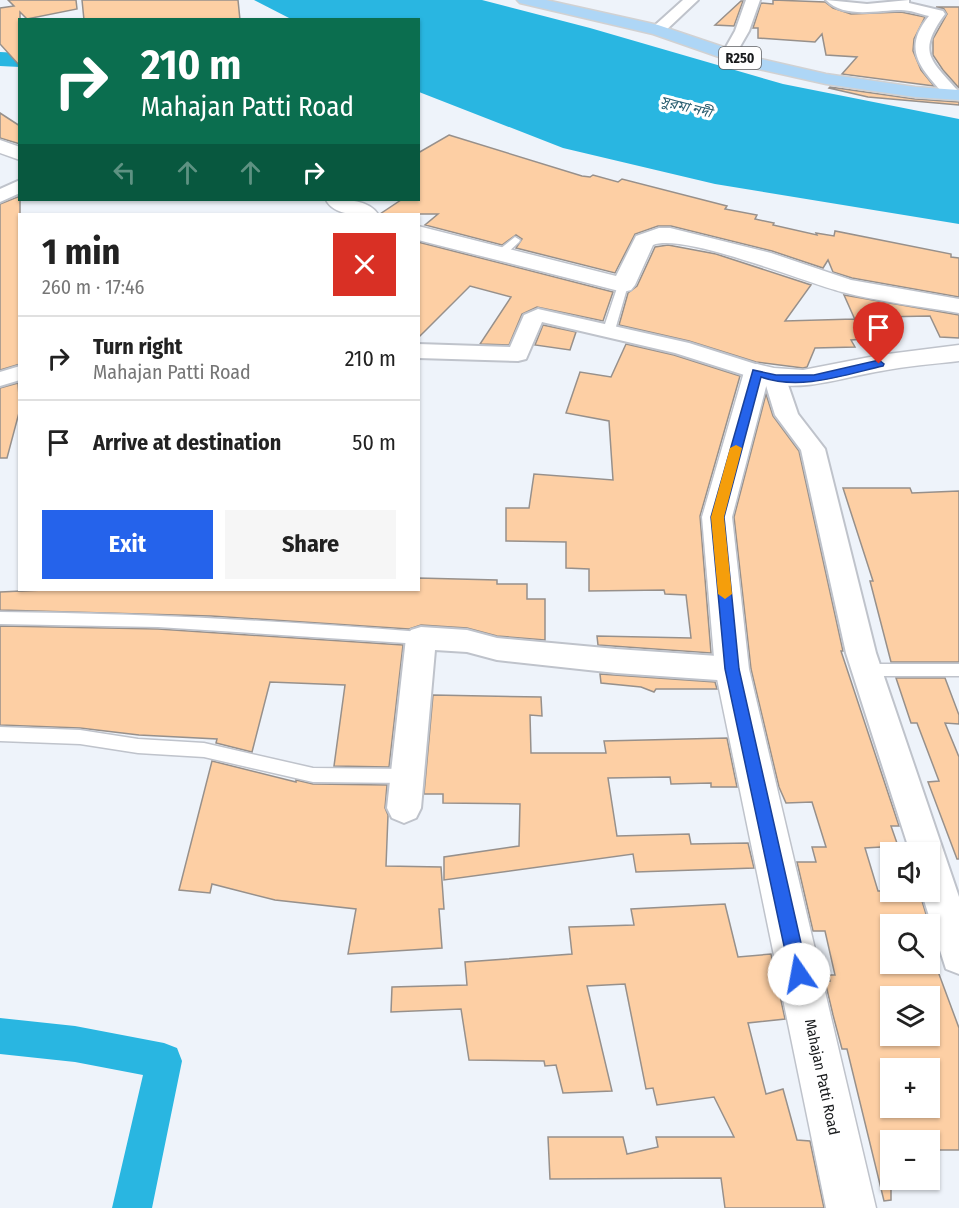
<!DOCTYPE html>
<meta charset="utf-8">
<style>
body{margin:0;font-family:"Fira Sans Condensed","Noto Sans Bengali",sans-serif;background:#f6f6f6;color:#222;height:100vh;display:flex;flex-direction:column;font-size:22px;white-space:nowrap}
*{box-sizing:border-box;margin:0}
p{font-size:20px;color:#767676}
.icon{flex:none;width:33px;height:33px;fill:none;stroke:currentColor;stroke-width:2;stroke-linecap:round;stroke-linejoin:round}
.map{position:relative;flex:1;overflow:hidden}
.sheet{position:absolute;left:18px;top:213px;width:402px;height:378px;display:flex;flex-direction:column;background:#fff;border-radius:0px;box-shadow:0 2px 4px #0004}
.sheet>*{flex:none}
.guide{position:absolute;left:18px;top:18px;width:402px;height:183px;border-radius:0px;box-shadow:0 2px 4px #0004;background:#0b6e4f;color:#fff;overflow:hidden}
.fabs{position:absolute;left:880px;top:842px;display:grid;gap:12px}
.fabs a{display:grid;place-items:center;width:60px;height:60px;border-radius:0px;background:#fff;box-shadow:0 2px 4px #0004;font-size:30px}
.pin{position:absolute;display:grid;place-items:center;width:51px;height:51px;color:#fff;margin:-62px -26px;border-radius:50% 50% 50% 0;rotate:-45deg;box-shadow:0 0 6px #0007}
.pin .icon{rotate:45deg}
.me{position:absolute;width:66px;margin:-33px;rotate:348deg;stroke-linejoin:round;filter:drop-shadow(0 0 4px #0008)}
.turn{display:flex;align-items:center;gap:21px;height:126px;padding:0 24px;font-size:27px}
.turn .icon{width:78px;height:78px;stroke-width:2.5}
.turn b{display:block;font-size:42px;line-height:51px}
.lanes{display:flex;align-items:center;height:57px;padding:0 24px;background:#0003;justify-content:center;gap:30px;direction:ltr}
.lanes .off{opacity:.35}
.round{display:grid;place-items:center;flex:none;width:63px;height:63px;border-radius:0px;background:#f6f6f6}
.head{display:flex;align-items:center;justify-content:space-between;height:102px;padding:0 24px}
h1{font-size:36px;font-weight:700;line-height:45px}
.action{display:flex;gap:12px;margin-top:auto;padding:12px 24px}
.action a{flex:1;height:69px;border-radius:0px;background:#2563eb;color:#fff;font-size:24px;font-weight:700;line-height:69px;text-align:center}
.action a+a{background:#f6f6f6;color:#222}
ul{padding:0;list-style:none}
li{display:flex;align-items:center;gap:18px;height:84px;padding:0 24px;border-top:2px solid #e0e0e0}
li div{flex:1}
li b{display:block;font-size:22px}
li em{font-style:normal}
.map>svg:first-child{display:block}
</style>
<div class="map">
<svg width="959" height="1208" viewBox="0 0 959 1208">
<rect width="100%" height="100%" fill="#eef3fa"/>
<path fill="#29b6e1" d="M254,0H482L590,28L783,84L959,119V224L715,184L563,148L419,92L418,20L291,19Z"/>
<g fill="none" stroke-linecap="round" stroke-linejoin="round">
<path fill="#29b6e1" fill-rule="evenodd" d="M0,1018L75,1026L164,1043L177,1048L182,1061L152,1208H112L143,1075L75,1062L0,1054Z"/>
<path fill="#29b6e1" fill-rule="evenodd" d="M0,52L20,53V67L0,66Z"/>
</g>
<path fill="#fdcfa4" stroke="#97908b" stroke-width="1.5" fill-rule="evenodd" d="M8,0H76L77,9L27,19L20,12V66L0,44V8L14,6Z
M82,0H238L240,20H84Z
M773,0L825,2L833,8L851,14L901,12L925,17L914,39L913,51L921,70L934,86L842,74L857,57L826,55L822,34L815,42L758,38V28H753L761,3L773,4Z
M741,1H743L734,26L715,25Z
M936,7H959V88L943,70L933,55V39L947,14L944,9Z
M830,87L915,99L959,102V105L868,97L829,88Z
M0,113L20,126V144L0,138Z
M449,135L582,176L590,177L593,175L618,182L622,179L727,206L725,209L757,215L755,219L774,223L773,225L817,235L816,233L834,236L835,231L951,254V257L959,258V297L852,278L833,272L828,260L823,268L772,251L671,226H658L635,234L615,273L516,248L522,239L516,235L502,245L425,225L438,214H380L401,200H418V153Z
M20,196V364L0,370V204Z
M418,242L613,292L603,321L537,307L522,314L509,345L480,344L511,297L470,286L418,338Z
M668,245L716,254L811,285L785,321L854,319L856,322L844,295L959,315V338L940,337L930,316L879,317L882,324H857L864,339L851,340L855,347L815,348L807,367L803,368L756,362L689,341L619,325L628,293L637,286L655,247Z
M543,325L576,332L570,350L535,345Z
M626,344L674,355L740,376L700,516L711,653L598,645L597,636L691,638L686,595L665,594L664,590L589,591V569L566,568V542L506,541V508H529L534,474L613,480L609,421L566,413L580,372L611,377Z
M18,383L20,409L7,458H0V388Z
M766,394L773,416L799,451L843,651H841L899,826H891L898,846L865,848L878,891H919L929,924H891V963H930V959L933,958L959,1028V1150H930V1140H891V1200L884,1201L847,1049H842L833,1015L825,981H830L828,975H835L825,931H813L797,862H816L812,847H826L812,802L786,803L779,787L751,669L734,517ZM930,995V1035H891V996ZM891,1068H930V1107L891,1108Z
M843,488H910L912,493L959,491V662H891L870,581H873Z
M418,578L497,580V584H527V599H545V640L497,636L467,628L421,625L409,629L211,616L0,610V592L44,590H418Z
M0,626L158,629L403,645L389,767L334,766L345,685L270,682L252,752L216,743L217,739L139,735L80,728L0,725Z
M600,674L715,682L717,689H656L654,692L641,687L601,683Z
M896,678H945L959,715V724L945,723L959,757V859H957L928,782L939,781L917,723H911Z
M433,695L541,697L542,716L530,715L531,753H606L604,741L727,738L737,787H711V783L671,784L670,777L608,778L617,836L689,834L691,844L748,843L754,868L636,872L633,854L444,880V857L519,846L520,804L443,803V794H424Z
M212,761L296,782V780L313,784L387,785L385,808L388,815L386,866L441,867L444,909H439L442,948L348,954L356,909L275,900L212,884L210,893L179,890Z
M725,904L738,957L771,954L785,1019L748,1023L766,1094L783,1089L797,1140L810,1141L824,1208H725L721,1178L550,1179L548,1137H623L627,1154L658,1147L656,1137H734L714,1097L657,1105L653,1088L646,1089L625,984L587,986L612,1091L563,1093L556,1065L545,1066L544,1061L469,1060L461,1009L391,1012L392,987L467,985L465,962L572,954L569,927L634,925L631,909Z"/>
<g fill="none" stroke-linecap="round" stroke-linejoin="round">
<defs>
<path id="service" d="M515,237L520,240L519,242L503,257H495V253Z
M623,282L628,285L615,330L609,333L605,332L603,330L618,285Z
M0,612C141,613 281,621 421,632L426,634L429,638L426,642L421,644L158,627L0,624Z
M868,664H959V676H868L862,674L860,670L862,666Z
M0,727L80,730L138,739L204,743L313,768L408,769L414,771L417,776L414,781L408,783L313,782L204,757L138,753L80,744L0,741Z"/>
<path id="minor" d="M683,0H698L663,33H653L651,30L653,27Z
M746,0H760L749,31L734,57H724L722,54L735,31Z
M826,0L867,4L909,0V3L943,11L945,14C916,53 931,60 959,92V98H947C923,70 900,51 929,16C920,14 910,10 901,10C878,10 844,19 826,0Z
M20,180V193L0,202V189Z
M538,309L689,343L765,367L768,372L765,377L757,379L675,353L542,322L526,359L518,361L418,358V344L510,347L524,315Z
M20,366V380L0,386V372Z
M775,372L783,374L786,379L798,414L825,449L876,653L959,897V974L946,969L921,891H930V852H910L846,653L801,450L775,415L764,379L767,374Z
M421,627L467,630L497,638L616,649L732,657L743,661L747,669L743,677L732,681L616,673L497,660L467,652L435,650L421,808L416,818L404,823L392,818L387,808L406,638L411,630Z"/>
<path id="tertiary" d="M0,140L20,147V160L0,153Z
M326,200C343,200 367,198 378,214C362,216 334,216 326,200Z
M418,226L616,276L636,236L659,228H670L771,253L851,280L959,299V313C920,306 880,302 842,292C804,282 684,233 653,245L635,285L631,290L623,292L418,240Z
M959,345V361C933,364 907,366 881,371C843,377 806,392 767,383L732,517L749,669L876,1208H826L715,669L702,517L744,372L748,366L757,364L774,368L803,370L880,355Z"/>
<path id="primary" d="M517,0H546L658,25L756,58L826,74L915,87L959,90V100L915,97L826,84L745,66L653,34L520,3Z"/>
</defs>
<use href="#service" stroke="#bfc3cb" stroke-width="3"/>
<use href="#minor" stroke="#bfc3cb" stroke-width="4"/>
<use href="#tertiary" stroke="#bfc3cb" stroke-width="3"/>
<use href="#primary" stroke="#d1d1d2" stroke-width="3"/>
<use href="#service" fill="#fff" fill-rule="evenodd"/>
<use href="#minor" fill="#fff" fill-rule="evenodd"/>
<use href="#tertiary" fill="#fff" fill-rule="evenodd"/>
<use href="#primary" fill="#aed6f6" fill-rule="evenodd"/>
</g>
<path fill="#2563eb" stroke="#184099" stroke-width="1.5" d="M879,360L884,364L883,366C844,375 800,391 761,377L724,517L739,669L808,974L805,980L799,983L793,980L790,974L725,669L711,517L753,370L776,375H814Z"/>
<path fill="#f59e0b" d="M736,445L742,448L724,517L732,594L725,599L718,594L711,517L730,448Z"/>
<g text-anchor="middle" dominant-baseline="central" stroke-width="6" stroke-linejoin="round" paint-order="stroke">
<rect fill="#fff" stroke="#5e5f61" stroke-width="1.5" x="719" y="47" width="42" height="22" rx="4.5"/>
<g font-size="14" font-weight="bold" fill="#191b1d">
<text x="740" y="58">R250</text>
</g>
<g font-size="14" font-style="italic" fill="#2a5e70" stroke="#fff">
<text transform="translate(686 107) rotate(14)">সুরমা নদী</text>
</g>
<g font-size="15" fill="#191b1d" stroke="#fff">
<text transform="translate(822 1077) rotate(78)">Mahajan Patti Road</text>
</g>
</g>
</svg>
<div class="fabs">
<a><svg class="icon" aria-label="sound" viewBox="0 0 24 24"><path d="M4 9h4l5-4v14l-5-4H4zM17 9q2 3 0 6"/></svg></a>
<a><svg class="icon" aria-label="search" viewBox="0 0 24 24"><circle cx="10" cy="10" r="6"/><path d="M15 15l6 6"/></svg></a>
<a><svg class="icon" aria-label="layers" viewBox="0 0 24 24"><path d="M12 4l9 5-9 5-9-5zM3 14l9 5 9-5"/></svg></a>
<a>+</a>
<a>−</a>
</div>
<div class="pin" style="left:879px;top:364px;background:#d93025"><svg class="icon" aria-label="arrive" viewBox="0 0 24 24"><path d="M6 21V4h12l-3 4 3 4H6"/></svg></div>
<svg class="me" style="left:799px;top:974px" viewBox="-20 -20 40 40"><circle r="19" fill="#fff"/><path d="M0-13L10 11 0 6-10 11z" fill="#2563eb"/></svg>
<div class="guide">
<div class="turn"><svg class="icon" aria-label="right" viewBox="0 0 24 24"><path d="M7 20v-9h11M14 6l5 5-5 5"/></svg><div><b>210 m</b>Mahajan Patti Road</div></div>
<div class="lanes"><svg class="icon off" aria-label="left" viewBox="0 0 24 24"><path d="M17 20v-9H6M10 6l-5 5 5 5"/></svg><svg class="icon off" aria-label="ahead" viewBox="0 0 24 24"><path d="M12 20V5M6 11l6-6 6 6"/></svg><svg class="icon off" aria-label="ahead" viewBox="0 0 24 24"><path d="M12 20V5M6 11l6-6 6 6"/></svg><svg class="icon" aria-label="right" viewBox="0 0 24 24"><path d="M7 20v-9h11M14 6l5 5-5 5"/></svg></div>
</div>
<section class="sheet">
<div class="head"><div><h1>1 min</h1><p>260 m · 17:46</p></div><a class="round" style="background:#d93025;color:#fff"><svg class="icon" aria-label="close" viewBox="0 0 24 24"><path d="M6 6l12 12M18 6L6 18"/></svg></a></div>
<ul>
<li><svg class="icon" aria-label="right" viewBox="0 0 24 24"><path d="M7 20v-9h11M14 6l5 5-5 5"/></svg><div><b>Turn right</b><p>Mahajan Patti Road</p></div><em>210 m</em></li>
<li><svg class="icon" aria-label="arrive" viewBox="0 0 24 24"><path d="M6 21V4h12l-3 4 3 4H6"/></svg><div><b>Arrive at destination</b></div><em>50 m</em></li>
</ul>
<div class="action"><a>Exit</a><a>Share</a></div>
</section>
</div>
